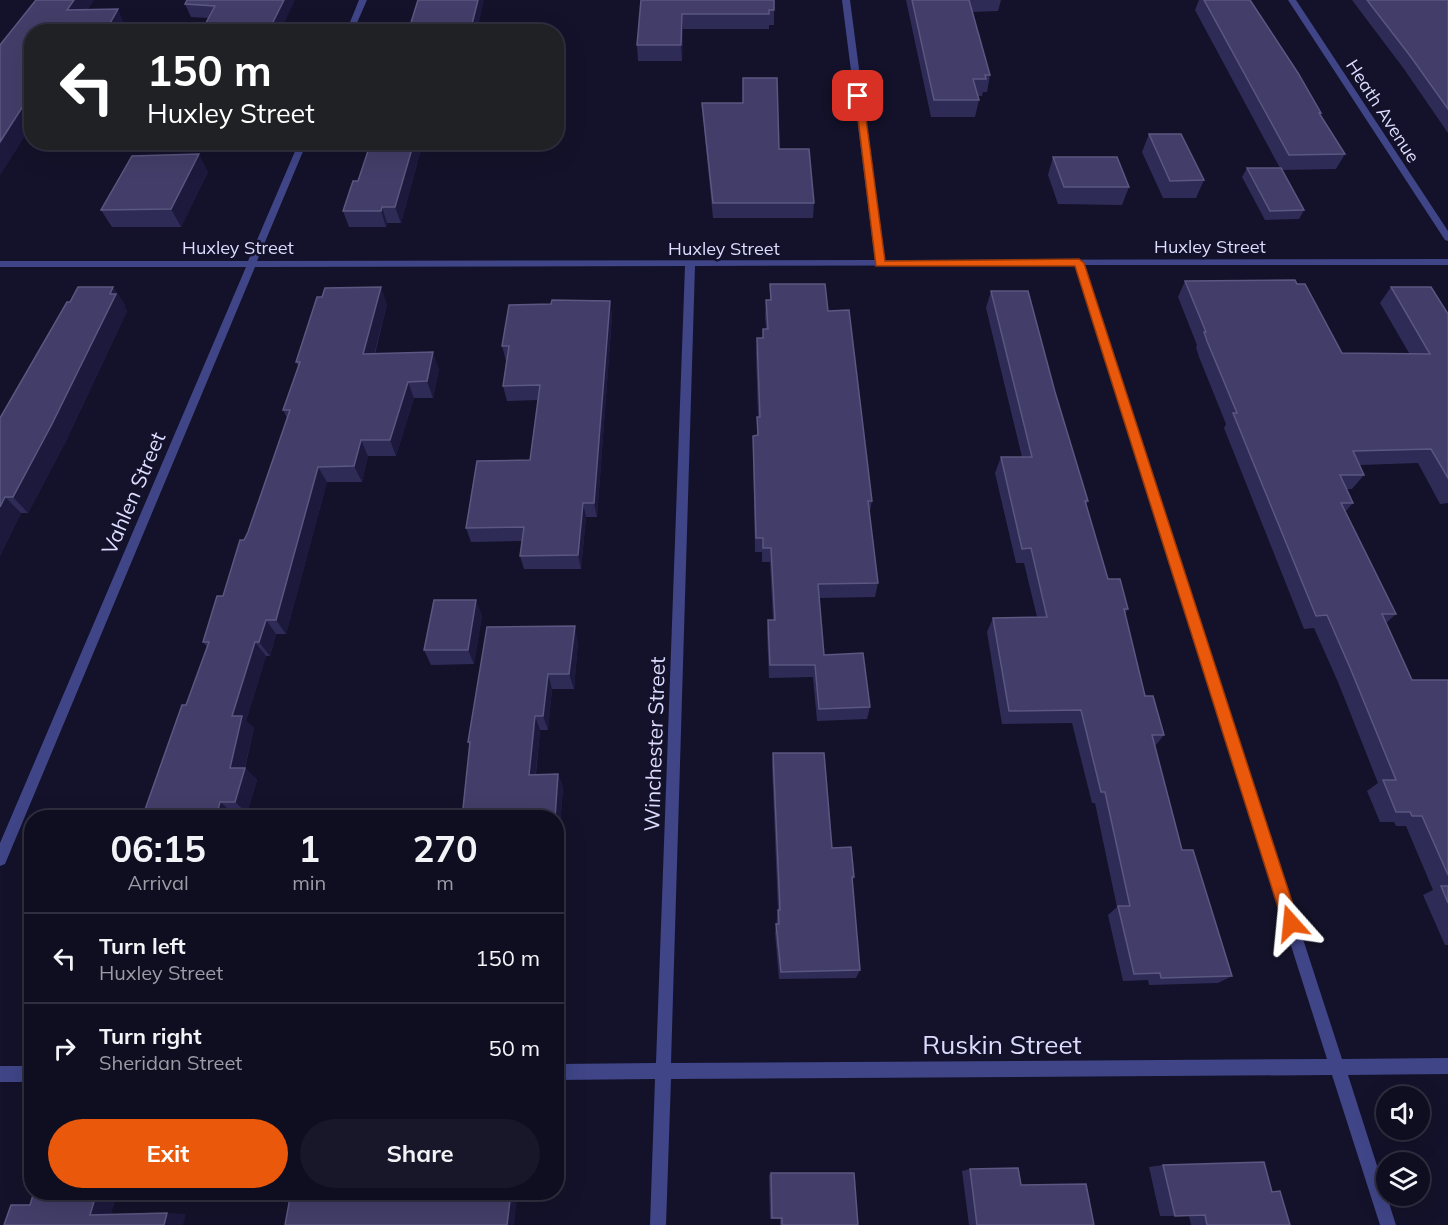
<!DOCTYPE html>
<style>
body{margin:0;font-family:Mulish,sans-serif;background:#171729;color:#f1f3f6;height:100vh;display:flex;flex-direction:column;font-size:22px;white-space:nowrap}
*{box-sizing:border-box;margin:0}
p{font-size:20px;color:#9b9ca5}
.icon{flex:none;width:33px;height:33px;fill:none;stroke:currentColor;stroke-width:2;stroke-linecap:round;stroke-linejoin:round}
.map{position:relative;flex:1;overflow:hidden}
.side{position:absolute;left:24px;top:810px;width:540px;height:390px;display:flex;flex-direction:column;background:#0e0e20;border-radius:24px;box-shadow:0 6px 24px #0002,0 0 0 2px #2e2e3e}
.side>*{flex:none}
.banner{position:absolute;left:24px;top:24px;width:540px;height:126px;border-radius:24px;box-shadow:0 6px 24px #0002,0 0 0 2px #2e2e3e;background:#202124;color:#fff;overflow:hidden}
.buttons{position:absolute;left:1376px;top:1086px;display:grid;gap:12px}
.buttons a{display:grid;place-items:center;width:54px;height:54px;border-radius:50%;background:#0e0e20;box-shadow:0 6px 24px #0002,0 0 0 2px #2e2e3e;font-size:30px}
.pin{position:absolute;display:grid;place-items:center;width:51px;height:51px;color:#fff;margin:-26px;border-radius:12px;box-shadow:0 3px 9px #0006}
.me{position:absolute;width:66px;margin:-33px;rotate:342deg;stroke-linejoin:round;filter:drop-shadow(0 0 4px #0008)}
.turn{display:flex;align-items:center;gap:21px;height:126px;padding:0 24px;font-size:27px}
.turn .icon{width:78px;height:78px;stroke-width:2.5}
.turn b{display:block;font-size:42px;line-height:51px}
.eta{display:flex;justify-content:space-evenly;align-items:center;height:102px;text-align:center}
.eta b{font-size:36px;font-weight:700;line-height:42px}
.cta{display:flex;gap:12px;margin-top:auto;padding:12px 24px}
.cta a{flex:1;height:69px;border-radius:36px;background:#ea580c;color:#fff;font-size:24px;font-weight:700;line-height:69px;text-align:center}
.cta a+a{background:#171729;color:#f1f3f6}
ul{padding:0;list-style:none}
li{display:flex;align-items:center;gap:18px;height:90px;padding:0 24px;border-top:2px solid #2e2e3e}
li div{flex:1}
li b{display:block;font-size:22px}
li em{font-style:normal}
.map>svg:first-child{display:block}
</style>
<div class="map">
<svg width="1448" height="1225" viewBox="0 0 1448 1225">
<rect width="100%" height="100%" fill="#13122a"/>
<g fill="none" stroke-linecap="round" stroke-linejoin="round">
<path fill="#3f4587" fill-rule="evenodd" d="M359,0H367L353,32H346Z
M842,0H850L884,260L1448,259V265H1084L1342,1059L1448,1058V1074L1348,1075L1396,1225H1380L1332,1075L671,1079L666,1225H650L655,1079L556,1080V1064L656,1063L685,266L255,267L5,864L0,866V843L246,267H0V261H248L299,142H307L257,261L875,260ZM1075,265L1327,1059L671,1063L695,266Z
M1288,0H1296L1448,231V241L1445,240Z
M0,1066H32V1082H0Z"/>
</g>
<path fill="#2f2b57" d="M36,0H94L87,10L125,25L122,32H32V124L0,175Z
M295,0L208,18L191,17L185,4Z
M641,0H774V25H769V29H683L682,61H638L637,45Z
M906,0H1001L998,11L972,12L990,75L987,92H983L982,96H978L979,100L975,117H931Z
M1199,0H1250L1321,113L1320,115L1345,154L1336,169L1282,170L1304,210L1299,219L1265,220L1242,177L1247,168H1280L1195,10Z
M1352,0H1448V133L1404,69Z
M702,103L779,149L814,203L813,218H713L703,118Z
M1149,134L1204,180L1196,198H1163L1142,152Z
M371,142H423L401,223H387L386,227H349L343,211L358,181Z
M1053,157L1129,187L1122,205L1058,204L1048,175Z
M208,172L181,227H112L101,210Z
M1185,281L1342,353H1409L1380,303L1391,287L1448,314V503L1440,504L1418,463L1360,465L1364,475L1352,489H1347L1353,503L1345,512L1396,614L1386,623L1412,680H1448V945H1445L1423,895L1433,890L1406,826H1396L1394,822H1380L1367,791L1378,783L1338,682L1314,628L1304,629L1224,428L1226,424L1199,357L1196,347L1197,345L1178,297Z
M770,284L828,311L872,501L869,516L878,583L875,597L819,598L824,655L870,707L867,719L817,721L813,677L769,678L767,633L768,620H773L770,562H762V552H755L753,451V436H757V417H758L756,354L757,338H762L766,329L765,316L766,300H770Z
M113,287L125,305L124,306L127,311L66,441L28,513H21L0,556V418L70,302Z
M991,291L1055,392L1088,501L1086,505L1108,579L1128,609L1125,614L1145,696L1164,735L1155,746L1182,850L1232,976L1218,983L1149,985L1148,980L1123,981L1108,915L1117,907L1095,803H1092L1072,723L1002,724L987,632L993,618L1037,617L1024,563H1016L995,473L1001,457H1022L986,308Z
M610,301L612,316L597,517H586L581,569H524L520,556L522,541L471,542L466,528L530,460L538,400L507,401L503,386L506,361L502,346L551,304Z
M387,304L375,354L439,369L433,398H414L396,456H368L362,482H327L286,634H276L270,656H266L246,721L254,728L245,768L257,780L247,813H233L232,818H142L186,705L207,647L203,642L223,596L244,540L248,532L287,418L283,410L298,366L296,362Z
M482,615L474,664L431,665L424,650Z
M578,642L574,689H552L548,730H540L536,774H558L563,787L556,877V818L470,745L468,742Z
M773,753L832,848L854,877L852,882L860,970L856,978L779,979L775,933L778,910L772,766Z
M1163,1165L1272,1192L1290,1225H1191L1189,1216H1160L1149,1167Z
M970,1169L1021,1185L1094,1225H969L962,1171Z
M771,1173L858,1225H780V1219H770L769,1175Z"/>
<path fill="#1c193d" d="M74,0H94L76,25L67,10Z
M284,0H295L280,32H268Z
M478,0H484L477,32H470Z
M118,9L125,25L122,32H105Z
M682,14L683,29L682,61L681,45Z
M23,106L32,119V124L0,175V142Z
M414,142H423L401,223L395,207Z
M199,154L208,172L181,227L171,209Z
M382,207L387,223L386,227L381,211Z
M113,287L125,305L124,306L127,311L66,441L28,513L13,497Z
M381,287L387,304L370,370L363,354Z
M610,301L612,316L597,517L594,503Z
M433,352L439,369L433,398L427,381Z
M408,382L414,398L396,456L390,440Z
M361,440L368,456L362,482L354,466Z
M318,467L327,482L286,634L276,620Z
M5,497L21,513L0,556V507Z
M583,503L586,517L581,569L578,555Z
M476,600L482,615L474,664L468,650Z
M266,620L276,634L270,656L259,642Z
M575,626L578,642L574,689L569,674Z
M255,642L266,656L246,721L254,728L244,770L245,768L257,780L247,813L235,802L230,768L232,716Z
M548,674L552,689L548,730L543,716Z
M535,716L540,730L534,788L529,775Z
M558,774L563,787L556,877V818H555Z
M220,802L233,813L232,818L216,817Z
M90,1192H112L110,1196L116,1197L111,1216L90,1215L89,1196Z
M511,1192H518L514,1225H507Z
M167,1213L186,1214L183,1225H164Z"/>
<path fill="#423e69" stroke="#5a5780" stroke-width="1.5" d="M36,0H74L67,10L118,9L105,32H32V106H23L0,142V45Z
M187,0H284L268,32H201L215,6L185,4Z
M418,0H478L470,32H408Z
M641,0H774V10H769V14H682L681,45H637Z
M912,0H969L990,75H985L986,79H973L979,100H934Z
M1204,0H1250L1298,73L1321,113H1319L1345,154L1289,155Z
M1367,0H1448V109L1411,57Z
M743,78H777L779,149H809L814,203H713L702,103H743Z
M1149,134H1181L1204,180L1170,181Z
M371,142H414L395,207H382L381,211H343L353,181H358Z
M199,154L171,209L101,210L132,156Z
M1053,157H1117L1129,187H1064Z
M1247,168H1281L1304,210L1270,211Z
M1295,280L1297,284H1305L1342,353L1430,354L1391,287H1431L1448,314V478L1431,449L1353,451L1364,475H1340L1353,503H1341L1396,614H1382L1412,680H1448V875L1422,816H1412L1410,812H1396L1383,780H1396L1351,670L1327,615L1316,616L1233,413H1237L1207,341L1204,332H1206L1185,281Z
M770,284H825L828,311L849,310L872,501H868L878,583L818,584L824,655L863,653L870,707L819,709L815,665H770L768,620H775L771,548H763V538H756L753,436L758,435L757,417H760L757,338H763V329H768L766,300H771Z
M78,287H113L110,294H116L52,424L13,497H5L0,507V418L67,302H70Z
M381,287L363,354L433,352L427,381L408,382L390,440H361L354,466L318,467L276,620H266L259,642H255L232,716H242L230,768H245L235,802H220L216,817L142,818L182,705H186L209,642H203L217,596H223L240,540H244L248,532L290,410H283L300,362H296L317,297H322L325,288Z
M991,291H1028L1055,392L1088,501H1085L1108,579H1120L1128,609H1124L1145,696H1153L1164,735H1152L1182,850H1193L1232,976L1161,978L1160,973L1134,974L1118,906H1130L1105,792H1101L1081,710L1009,711L993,618L1047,617L1031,548L1022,549L1001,457H1032Z
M552,300L610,301L594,503H583L578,555L520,556L524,527L466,528L477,461L530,460L540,385L503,386L509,346H502L509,305L551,304Z
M434,600H476L468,650H424Z
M575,626L569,674H548L543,716H535L529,775L558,774L555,818H462L470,742H468L487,627Z
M773,753H824L832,848L851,847L854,877H852L860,970L781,972L776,924H779L778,910H780Z
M1441,886H1448V903Z
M1264,1162L1272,1192L1280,1191L1290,1225H1207L1205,1215L1175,1216L1163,1165Z
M1018,1168L1021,1185L1086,1184L1094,1225H977L970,1169Z
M771,1173H854L858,1225H782V1218H772Z
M48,1192H90L89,1196L96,1195L90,1215L167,1213L164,1225H4L11,1205H30L33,1195H47Z
M291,1192H511L507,1225H285Z"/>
<path fill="#ea580c" stroke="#983908" stroke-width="1.5" d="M855,94L863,96L885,261L1079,259L1084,263L1299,923L1297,929L1291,932L1285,929L1283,923L1075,266H876Z"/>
<g text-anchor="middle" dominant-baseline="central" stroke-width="5" stroke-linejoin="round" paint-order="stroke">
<g font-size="18" fill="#dcdcfe" stroke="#13122a">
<text transform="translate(1383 111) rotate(57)">Heath Avenue</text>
<text x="1210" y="246">Huxley Street</text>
<text x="238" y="247">Huxley Street</text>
<text x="724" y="248">Huxley Street</text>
</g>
<g font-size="21" fill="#dcdcfe" stroke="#13122a">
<text transform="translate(133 493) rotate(-67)">Vahlen Street</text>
<text transform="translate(654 744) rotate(-88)">Winchester Street</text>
</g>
<g font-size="26" fill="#dcdcfe" stroke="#13122a">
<text x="1002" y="1044">Ruskin Street</text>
</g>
</g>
</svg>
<div class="buttons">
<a><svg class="icon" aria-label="sound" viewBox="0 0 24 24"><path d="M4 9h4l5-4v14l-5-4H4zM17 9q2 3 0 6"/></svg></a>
<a><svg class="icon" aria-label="layers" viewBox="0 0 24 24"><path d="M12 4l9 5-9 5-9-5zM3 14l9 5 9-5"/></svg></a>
</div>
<div class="pin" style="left:858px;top:96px;background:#d93025"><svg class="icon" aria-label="arrive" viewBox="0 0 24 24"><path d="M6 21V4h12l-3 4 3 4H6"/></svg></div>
<svg class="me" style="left:1291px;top:923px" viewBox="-20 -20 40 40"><path d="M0-17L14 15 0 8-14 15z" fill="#ea580c" stroke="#fff" stroke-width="4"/></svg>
<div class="banner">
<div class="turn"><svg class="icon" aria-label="left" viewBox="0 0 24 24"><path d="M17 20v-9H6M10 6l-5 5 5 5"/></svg><div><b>150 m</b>Huxley Street</div></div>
</div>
<section class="side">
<div class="eta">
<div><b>06:15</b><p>Arrival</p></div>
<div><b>1</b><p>min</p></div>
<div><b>270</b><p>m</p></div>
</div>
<ul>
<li><svg class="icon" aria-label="left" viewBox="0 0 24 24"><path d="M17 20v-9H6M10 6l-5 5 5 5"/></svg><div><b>Turn left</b><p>Huxley Street</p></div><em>150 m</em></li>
<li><svg class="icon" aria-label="right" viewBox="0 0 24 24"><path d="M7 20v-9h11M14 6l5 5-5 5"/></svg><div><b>Turn right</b><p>Sheridan Street</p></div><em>50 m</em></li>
</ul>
<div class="cta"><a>Exit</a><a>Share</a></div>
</section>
</div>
